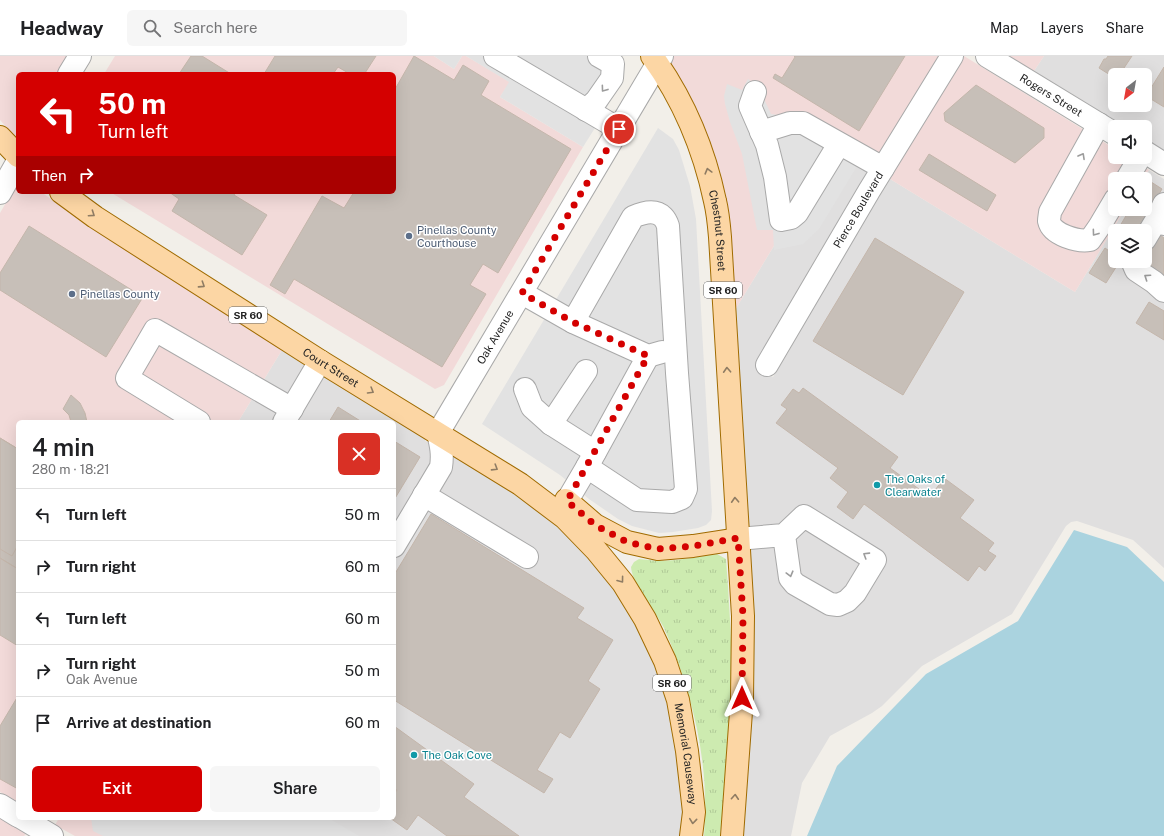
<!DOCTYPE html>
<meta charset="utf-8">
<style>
body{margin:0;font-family:"Public Sans",sans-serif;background:#f6f6f6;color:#202124;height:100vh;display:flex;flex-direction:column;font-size:15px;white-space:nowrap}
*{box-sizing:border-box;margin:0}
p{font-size:13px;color:#757577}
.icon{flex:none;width:22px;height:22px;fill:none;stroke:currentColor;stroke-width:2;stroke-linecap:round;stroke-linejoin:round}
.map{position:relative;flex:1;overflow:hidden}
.side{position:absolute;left:16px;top:364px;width:380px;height:400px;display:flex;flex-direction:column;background:#fff;border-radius:6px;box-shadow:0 4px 16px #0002}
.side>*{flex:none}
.top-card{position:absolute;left:16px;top:16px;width:380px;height:122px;border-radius:6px;box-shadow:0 4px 16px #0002;background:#d40000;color:#fff;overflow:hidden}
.needle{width:26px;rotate:211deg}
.buttons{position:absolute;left:1108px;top:12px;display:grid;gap:8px}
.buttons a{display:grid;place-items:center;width:44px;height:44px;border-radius:6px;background:#fff;box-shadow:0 4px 16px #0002;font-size:20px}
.pin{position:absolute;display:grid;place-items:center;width:34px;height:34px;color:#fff;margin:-17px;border:2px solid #fff;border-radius:50%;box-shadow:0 1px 4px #0007}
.me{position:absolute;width:44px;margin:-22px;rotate:0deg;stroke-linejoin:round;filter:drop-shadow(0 0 3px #0008)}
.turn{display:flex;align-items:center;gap:14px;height:84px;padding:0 16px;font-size:18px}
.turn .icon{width:52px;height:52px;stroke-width:2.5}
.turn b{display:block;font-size:28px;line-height:34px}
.then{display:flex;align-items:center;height:38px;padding:0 16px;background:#0003;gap:8px;font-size:15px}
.round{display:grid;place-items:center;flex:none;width:42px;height:42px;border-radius:6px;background:#f6f6f6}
.headline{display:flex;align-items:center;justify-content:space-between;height:68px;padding:0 16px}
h1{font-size:24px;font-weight:600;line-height:30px}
.action{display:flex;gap:8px;margin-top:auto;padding:8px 16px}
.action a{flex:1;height:46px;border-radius:6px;background:#d40000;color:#fff;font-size:16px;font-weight:600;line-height:46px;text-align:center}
.action a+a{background:#f6f6f6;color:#202124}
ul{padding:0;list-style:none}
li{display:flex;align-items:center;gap:12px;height:52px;padding:0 16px;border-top:1px solid #e0e0e0}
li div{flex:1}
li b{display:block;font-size:15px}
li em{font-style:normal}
header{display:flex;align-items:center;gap:24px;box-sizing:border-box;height:56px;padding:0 20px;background:#fff;border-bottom:1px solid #e0e0e0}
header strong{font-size:19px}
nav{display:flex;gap:22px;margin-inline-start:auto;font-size:14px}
.search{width:280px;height:36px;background:#f6f6f6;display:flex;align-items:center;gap:10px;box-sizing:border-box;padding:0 14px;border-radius:6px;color:#757577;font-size:15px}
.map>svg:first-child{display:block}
</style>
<header>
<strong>Headway</strong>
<div class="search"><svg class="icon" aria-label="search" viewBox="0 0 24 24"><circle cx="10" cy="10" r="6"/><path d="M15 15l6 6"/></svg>Search here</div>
<nav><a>Map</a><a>Layers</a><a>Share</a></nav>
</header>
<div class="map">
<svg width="1164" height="780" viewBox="0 0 1164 780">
<defs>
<pattern id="grass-tufts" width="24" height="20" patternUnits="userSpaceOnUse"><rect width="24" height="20" fill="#cdebb0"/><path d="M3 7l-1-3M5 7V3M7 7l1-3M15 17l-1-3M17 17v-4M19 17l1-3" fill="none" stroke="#b0c997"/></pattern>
</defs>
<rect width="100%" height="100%" fill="#f2efe9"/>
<path fill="#e0dfdf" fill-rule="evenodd" d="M1044,0H1164V95L1145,83V71H1126L1034,15ZM1115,19H1145V49H1115Z
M837,86L874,107L817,200L771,285L756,310L773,321L789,295L835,211L890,123L1075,236L1125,153H1145V123H1143L1149,114L1164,123V512L1133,484L1077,465L1071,466L1066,470L1012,558L922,610L882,650L872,657L830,680L802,727L791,780H743L735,254ZM1115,175H1145V205H1115Z
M282,294L306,309L272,366H238Z
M323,320L426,383L425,385L433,387L514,438L558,471L588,502L615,535L636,569L655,610L667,648L677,697L683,757L681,780H265L236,762H394V366H296Z"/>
<path fill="#f2dad9" d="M0,0H68L58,18H18V84L0,64Z
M115,0H434L454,13L462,0H466L510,26L500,41L583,91L444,329L435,333L110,136H394V18H104Z
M674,0H939L874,107L837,86L735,254L731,179L726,143L717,106L705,73L682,27L670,7Z
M964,0L1115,93V101H1128L1149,114L1143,123H1115V153H1125L1075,236L890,123Z
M1009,0H1044L1034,15Z
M18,126V136H41L89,170L282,294L238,366H18V746L0,736V157Z
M0,762L26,778L24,780H0Z
M59,762H236L265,780H75L55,769Z"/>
<path fill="url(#grass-tufts)" d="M717,498L726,503C729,541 731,578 732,616C732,671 727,726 720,780H704C710,708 693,637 664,572C656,555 632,528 631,511L634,506L639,503L658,505L677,504Z"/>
<path fill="#e2e2e2" d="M434,0H462L454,13Z
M466,0H622V17L605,56L583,91L500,41L509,26Z
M748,23L767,36L764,43L771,58L778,59L793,56L808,59L868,92L819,173L803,188L774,194L773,174H757L742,98L730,66L725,48L724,40L727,28L742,34Z
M658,72L673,83L679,94L690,130L696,163L712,455L711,464L706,469L698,472L673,476L659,477L632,470L618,463L589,443L560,419L482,368Z
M91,762H328L359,780H103L93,775Z"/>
<path fill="#aad3df" d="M1074,474L1127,491L1164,526V780H807L837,710L926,618L1018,565Z"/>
<path fill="#c7bfb8" stroke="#c4b6ab" d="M191,0H202L231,18H179Z
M275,0H376L365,17L367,18H350L338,11L333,18H264Z
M414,0L454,24L463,9L489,25L481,39L571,93L498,217L483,208L470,229L486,238L442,311L294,223L285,238L270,229L322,140L344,152L354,136H394V35Z
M794,0H905L859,75L773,22L775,18L782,22L795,1Z
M1108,0H1132L1124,12L1131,16L1130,19H1115V22L1099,12L1104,3H1106Z
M1164,11V51L1146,40Z
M976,29L1044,72V82L1015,107L945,65L944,57Z
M929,98L996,139L987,155L919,114Z
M1148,124L1162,133L1137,175H1117L1130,153H1145V128Z
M169,136H236L234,139L267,159L242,199L172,155L179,143Z
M29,170L143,241L106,301L0,234V217Z
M1160,179L1164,182V224L1141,210Z
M875,182L964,236L903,339L813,285Z
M1105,192L1115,199V205H1120L1106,227L1089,217Z
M1149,246L1164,255V284L1136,267Z
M803,332L898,401L890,412L930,441L944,422L974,444L960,462L994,487L988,495L996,500L985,515L979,510L968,525L864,448L853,463L837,451L848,436L830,422L838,412L776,367L787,353L781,349L793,333L799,337Z
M71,339L80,347L85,357L87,366H71L69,359L63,353Z
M338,351L362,366H329Z
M0,382L18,393V513L0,502Z
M0,382L18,393V489L12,500L0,493Z
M394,385L420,401L394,444Z
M431,458L584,552L577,562L613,584L588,625L600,633L570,682L560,676L537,714L553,723L544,737L394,644V514L396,516Z
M0,502L18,513V590L0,579Z
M18,640V733L0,723V670Z
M394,670L474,728L464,741L519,780H447L418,759L407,774L390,762H394V738L397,734L394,732Z"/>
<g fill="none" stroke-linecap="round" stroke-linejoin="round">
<defs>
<g id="minor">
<path d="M495,0L619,73"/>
<path id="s1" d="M987,0L1115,78"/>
<path d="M69,18L80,0"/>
<path d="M755,36L750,50L767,89L775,121L781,164L791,162L797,157L839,88"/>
<path d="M586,54L596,45L612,22L613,8L599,0"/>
<path d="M1099,68L1050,156C1050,158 1049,162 1049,165C1052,179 1078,186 1090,184L1099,171L1115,144"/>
<path d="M761,76L790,67H803L883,112"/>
<path d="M1145,96L1164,108"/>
<path d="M1127,123L1140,101"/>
<path d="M0,137L18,105"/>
<path d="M1164,148L1157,163L1164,168"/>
<path d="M1145,183L1157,163"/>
<path d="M1134,205L1133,207L1136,214L1154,226L1164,235"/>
<path d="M522,237L573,266L633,161C642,157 655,153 663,161C665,163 667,167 668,170L677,317L686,433L682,442L672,446L637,444L587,411L567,445"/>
<path d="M573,266L648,300L662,296"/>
<path id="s2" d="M767,309L869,135L952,0"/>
<path d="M525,333L532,351L551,368L595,396"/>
<path d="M199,366L127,322L155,274L292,353"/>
<path d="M284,366L320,305"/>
<path d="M551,368L586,315"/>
<path d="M587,411L648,300"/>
<path d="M424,439L527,501"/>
<path d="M738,483L784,479L804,460L875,504L855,537L847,545L838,549L830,548L795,528L790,522L784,479"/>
<path id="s3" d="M394,490L441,411C443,398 441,389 438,377L662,0"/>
<path d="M0,749L18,760"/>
<path d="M22,762L52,780"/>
</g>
<g id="major">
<path id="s4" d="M652,0C683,43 704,93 715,145C718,157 719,169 720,181L743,560L742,642L732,780"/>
<path d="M0,81L18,100"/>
<path id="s5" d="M61,136L95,161L320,305L520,428L565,462L596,494L623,527L645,563L665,605L678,644L687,695L694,756L691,780"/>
<path d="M566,444L595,469L627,486L658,493L693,490L738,483"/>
</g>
</defs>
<use href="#minor" stroke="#a9a9a9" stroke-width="24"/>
<use href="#major" stroke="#a06b00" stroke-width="24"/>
<use href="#minor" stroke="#fff" stroke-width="22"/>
<use href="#major" stroke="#fcd6a4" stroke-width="22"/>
</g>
<defs><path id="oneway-chevron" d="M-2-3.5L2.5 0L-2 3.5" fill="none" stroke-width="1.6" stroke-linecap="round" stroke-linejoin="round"/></defs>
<g stroke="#9c9c9c">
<use href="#oneway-chevron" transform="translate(604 33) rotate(126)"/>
<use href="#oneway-chevron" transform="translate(1082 100) rotate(-61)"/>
<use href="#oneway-chevron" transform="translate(1095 177) rotate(126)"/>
<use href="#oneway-chevron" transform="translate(1147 221) rotate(-146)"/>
<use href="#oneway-chevron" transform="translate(866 499) rotate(-148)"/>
<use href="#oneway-chevron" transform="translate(790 518) rotate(75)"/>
</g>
<g stroke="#8f7c63">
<use href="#oneway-chevron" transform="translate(708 115) rotate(-105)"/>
<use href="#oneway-chevron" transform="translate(92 158) rotate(34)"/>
<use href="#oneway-chevron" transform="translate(202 229) rotate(33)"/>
<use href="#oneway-chevron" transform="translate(727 314) rotate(-93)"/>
<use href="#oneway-chevron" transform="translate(371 335) rotate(31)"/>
<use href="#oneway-chevron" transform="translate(495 412) rotate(32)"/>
<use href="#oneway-chevron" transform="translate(735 444) rotate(-93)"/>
<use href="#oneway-chevron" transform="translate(621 524) rotate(53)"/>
<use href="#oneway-chevron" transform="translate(735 741) rotate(-86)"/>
<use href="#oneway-chevron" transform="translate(693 765) rotate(96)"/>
</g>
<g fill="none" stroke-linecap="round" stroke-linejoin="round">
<path stroke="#d40000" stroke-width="7" stroke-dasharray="0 12.6" d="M619,73L522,237L573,266L648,300L567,445L595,469L627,486L658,493L693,490L738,482L743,560L742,642"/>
</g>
<g fill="#5c6f8a" stroke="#fff" stroke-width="1.5">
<circle cx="409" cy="180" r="4"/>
<circle cx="72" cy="238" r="4"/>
</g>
<g fill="#0f9aa8" stroke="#fff" stroke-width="1.5">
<circle cx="877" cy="429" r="4"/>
<circle cx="414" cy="699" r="4"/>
</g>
<g text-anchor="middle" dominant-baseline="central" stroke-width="3" stroke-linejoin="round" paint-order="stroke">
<g fill="#fff" stroke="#646464" stroke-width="1">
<rect x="704" y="226" width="38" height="16" rx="3"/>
<rect x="229" y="251" width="38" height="16" rx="3"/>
<rect x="653" y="619" width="38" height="16" rx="3"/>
</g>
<g font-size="10" font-weight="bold" fill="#222">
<text x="723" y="234">SR 60</text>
<text x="248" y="259">SR 60</text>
<text x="672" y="627">SR 60</text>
</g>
<g font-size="11" fill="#222" stroke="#fff">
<text stroke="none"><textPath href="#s1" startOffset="75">Rogers Street</textPath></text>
<text stroke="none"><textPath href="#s2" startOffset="180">Pierce Boulevard</textPath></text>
<text stroke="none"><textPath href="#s4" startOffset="189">Chestnut Street</textPath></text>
<text stroke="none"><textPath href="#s3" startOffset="238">Oak Avenue</textPath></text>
<text stroke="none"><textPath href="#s5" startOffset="322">Court Street</textPath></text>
<text stroke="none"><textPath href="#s5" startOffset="872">Memorial Causeway</textPath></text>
</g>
<g font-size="11" fill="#4e5e75" stroke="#fff" text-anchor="start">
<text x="417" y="174">Pinellas County<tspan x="417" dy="13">Courthouse</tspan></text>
<text x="80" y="238">Pinellas County</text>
</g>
<g font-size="11" fill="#0d838f" stroke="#fff" text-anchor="start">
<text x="885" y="423">The Oaks of<tspan x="885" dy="13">Clearwater</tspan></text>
<text x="422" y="699">The Oak Cove</text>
</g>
</g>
</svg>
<div class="buttons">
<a><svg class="needle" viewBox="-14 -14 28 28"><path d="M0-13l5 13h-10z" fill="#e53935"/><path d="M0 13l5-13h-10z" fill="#757577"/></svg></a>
<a><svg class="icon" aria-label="sound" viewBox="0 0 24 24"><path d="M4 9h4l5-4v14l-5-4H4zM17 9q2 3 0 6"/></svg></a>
<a><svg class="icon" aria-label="search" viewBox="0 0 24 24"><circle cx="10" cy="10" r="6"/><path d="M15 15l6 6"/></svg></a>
<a><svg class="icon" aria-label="layers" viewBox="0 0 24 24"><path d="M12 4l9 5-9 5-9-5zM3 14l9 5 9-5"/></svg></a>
</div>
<div class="pin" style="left:619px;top:73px;background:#d93025"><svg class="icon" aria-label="arrive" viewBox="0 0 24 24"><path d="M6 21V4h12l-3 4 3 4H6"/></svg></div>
<svg class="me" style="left:742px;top:642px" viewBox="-20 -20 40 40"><path d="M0-17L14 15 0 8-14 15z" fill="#d40000" stroke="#fff" stroke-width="4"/></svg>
<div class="top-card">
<div class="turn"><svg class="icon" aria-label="left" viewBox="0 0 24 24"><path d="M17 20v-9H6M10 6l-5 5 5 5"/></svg><div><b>50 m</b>Turn left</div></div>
<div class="then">Then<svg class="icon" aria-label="right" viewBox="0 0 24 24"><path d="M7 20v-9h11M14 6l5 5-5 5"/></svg></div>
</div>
<section class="side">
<div class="headline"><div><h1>4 min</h1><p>280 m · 18:21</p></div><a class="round" style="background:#d93025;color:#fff"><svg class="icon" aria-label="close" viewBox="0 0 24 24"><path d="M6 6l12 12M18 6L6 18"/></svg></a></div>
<ul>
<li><svg class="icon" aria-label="left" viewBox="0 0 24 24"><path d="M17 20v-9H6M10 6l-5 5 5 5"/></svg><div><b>Turn left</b></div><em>50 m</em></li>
<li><svg class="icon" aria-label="right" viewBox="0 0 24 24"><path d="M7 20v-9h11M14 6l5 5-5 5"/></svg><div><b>Turn right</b></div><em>60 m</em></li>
<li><svg class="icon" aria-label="left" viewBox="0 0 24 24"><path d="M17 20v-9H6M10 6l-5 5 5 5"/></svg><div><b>Turn left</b></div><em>60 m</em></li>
<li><svg class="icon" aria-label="right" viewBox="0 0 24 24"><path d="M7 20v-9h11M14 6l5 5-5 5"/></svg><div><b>Turn right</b><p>Oak Avenue</p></div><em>50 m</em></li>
<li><svg class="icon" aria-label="arrive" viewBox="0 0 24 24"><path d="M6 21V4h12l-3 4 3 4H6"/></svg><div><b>Arrive at destination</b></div><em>60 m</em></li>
</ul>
<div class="action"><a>Exit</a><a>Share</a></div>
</section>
</div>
